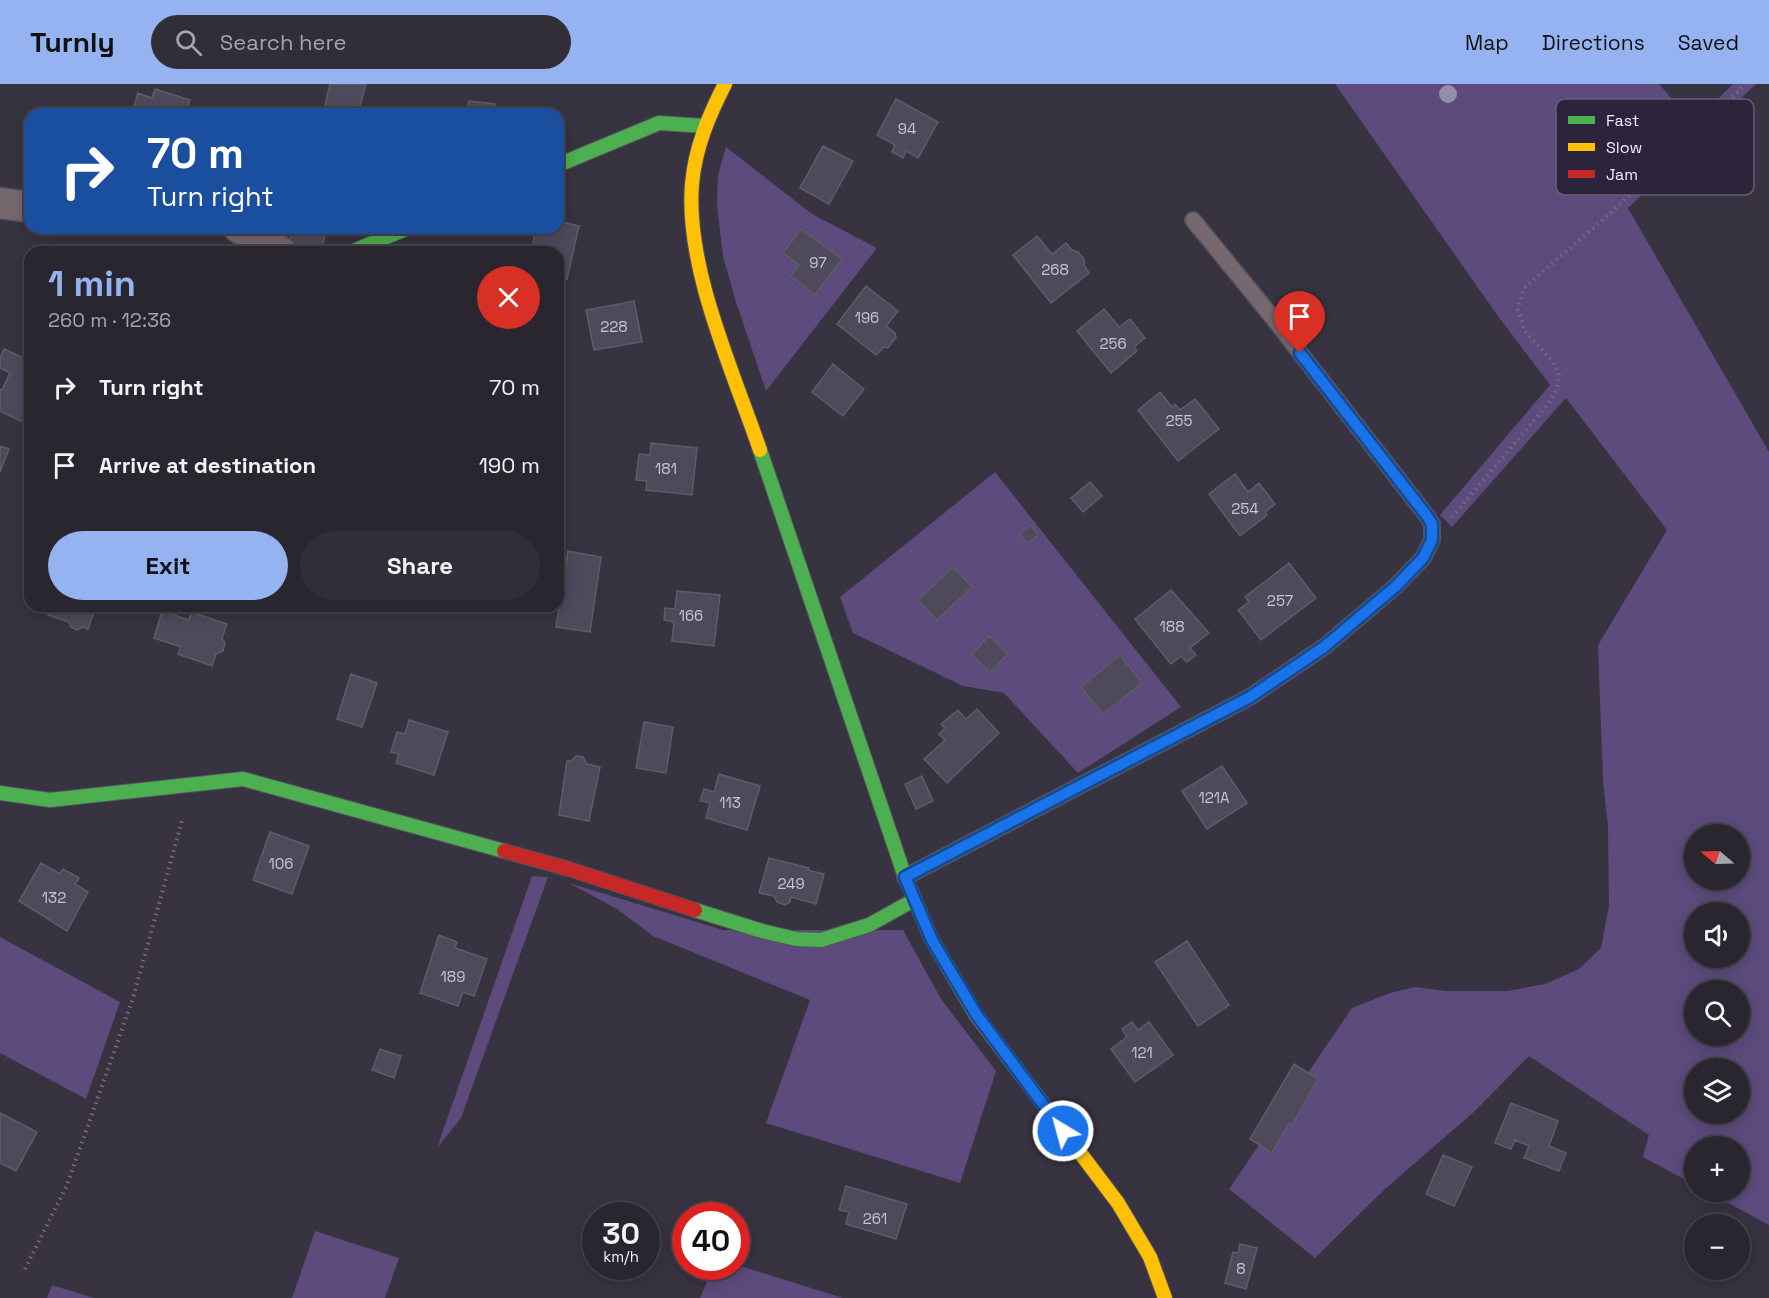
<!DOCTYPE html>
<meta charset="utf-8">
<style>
body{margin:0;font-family:"Space Grotesk",sans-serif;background:#312e38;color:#f1f3f6;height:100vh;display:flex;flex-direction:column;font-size:22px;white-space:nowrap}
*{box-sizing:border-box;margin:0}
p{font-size:20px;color:#a5a5ab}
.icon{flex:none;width:33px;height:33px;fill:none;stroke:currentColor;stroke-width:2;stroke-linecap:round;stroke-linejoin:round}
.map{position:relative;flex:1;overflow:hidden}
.side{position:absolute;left:24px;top:162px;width:540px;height:366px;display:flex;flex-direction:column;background:#292630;border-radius:18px;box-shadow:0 3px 15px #0003,0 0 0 2px #45434c}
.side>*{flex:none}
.top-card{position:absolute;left:24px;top:24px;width:540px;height:126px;border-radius:18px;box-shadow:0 3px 15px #0003,0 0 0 2px #45434c;background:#1a4fa0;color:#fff;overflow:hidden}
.needle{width:39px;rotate:289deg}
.fabs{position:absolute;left:1684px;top:740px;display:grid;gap:12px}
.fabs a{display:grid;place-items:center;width:66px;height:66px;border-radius:50%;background:#292630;box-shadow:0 3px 15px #0003,0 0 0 2px #45434c;font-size:30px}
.speed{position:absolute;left:582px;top:1118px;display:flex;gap:12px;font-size:30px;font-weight:700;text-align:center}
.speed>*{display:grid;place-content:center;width:78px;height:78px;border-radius:50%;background:#292630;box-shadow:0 3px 15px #0003,0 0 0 2px #45434c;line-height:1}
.speed small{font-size:15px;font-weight:400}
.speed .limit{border:9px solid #d22;background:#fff;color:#111}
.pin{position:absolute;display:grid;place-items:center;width:51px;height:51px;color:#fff;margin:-62px -26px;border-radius:50% 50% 50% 0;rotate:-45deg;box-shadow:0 0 6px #0007}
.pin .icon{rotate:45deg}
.me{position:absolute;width:66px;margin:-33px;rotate:323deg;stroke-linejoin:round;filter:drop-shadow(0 0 4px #0008)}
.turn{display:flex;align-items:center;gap:21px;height:126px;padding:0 24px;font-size:27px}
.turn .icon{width:78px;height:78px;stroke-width:2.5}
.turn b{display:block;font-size:42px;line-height:51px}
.round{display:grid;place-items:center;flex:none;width:63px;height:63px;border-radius:32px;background:#312e38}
.headline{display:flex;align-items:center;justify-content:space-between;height:102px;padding:0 24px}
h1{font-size:36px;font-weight:700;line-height:45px;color:#95b2f1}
.button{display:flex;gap:12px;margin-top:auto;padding:12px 24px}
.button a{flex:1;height:69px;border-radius:36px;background:#95b2f1;color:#111;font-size:24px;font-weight:700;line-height:69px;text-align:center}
.button a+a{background:#312e38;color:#f1f3f6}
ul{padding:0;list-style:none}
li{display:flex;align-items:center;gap:18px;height:78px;padding:0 24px}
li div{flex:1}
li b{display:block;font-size:22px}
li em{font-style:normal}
header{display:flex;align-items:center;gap:36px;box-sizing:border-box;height:84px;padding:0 30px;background:#95b2f1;color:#111}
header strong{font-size:28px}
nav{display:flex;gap:33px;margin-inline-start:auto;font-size:21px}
.search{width:420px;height:54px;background:#312e38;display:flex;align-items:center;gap:15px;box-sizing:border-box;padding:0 21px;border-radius:33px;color:#a5a5ab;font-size:22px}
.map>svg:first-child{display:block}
</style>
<header>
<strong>Turnly</strong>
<div class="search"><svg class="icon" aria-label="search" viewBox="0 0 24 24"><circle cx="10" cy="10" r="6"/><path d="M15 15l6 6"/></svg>Search here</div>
<nav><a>Map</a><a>Directions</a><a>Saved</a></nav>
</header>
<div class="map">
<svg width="1769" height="1214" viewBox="0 0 1769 1214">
<rect width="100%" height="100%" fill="#373340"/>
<path fill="#5c4b7c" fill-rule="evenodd" d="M1335,0H1659L1693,39L1733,0H1756L1628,124L1769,368V1141L1706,1107H1740V1062H1695V1101L1643,1073L1649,1051L1529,972L1475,1027L1385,1105L1315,1174L1229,1105L1352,924L1390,909L1415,903L1446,907H1507L1545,900L1579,885L1601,864L1609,822L1608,743L1603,697L1598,561L1667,446L1566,314L1452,443L1440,431L1550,301L1495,228ZM1695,750H1740V795H1695ZM1695,828H1740V873H1695ZM1695,906H1740V951H1695ZM1695,984H1740V1029H1695Z
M726,63L812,130L877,164L766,307L736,218L723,172L717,122L718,91Z
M995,388L1181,623L1078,689L1004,609L963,602L853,549L840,513Z
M532,792L548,793L461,1034L437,1064Z
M569,799L723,846H903L941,915L996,987L960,1099L766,1039L810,916L653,852L617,825Z
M0,853L120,918L86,1015L0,969Z
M315,1147L399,1174L385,1214H292Z
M737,1181L843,1214H700L714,1182Z
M52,1201L94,1214H47Z"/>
<path fill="#4e4a5c" stroke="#5e5d67" stroke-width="1.5" d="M330,0H366L358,30H323Z
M155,5L190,16L186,30H132L138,9L152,14Z
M896,15L938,38L918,74L906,67L903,74L892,68L895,61L877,51Z
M469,17L495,20L494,30H466Z
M823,62L853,77L829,120L800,104Z
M558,137L579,142L567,195L558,193V168H531L536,144H558Z
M293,144H327L321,168L289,160Z
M801,145L842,175L815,211L791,192L799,181L783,169Z
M1037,152L1052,170L1066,159L1072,166L1078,168L1084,175V181L1089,189L1051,219L1013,171Z
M866,202L898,227L886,242L895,249L896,253L888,264L884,263L876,271L837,240Z
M634,217L642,258L594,266L586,226Z
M1104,225L1119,243L1130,235L1145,254L1134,263L1137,267L1111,289L1077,247Z
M4,265L30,277V323L23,338L0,327V305L2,306L10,289L0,284V274Z
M833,280L864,305L843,332L812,308Z
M1160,308L1172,323L1175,320L1180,326L1195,315L1219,345L1178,377L1138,326Z
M651,359L697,364L692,411L646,406L647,397L636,396L639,370L650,371Z
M0,362L9,365L0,388Z
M1235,390L1248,408L1259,399L1275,420L1265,428L1267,431L1240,452L1209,410Z
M1090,398L1102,412L1083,428L1071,414Z
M1031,441L1038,451L1027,459L1020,450Z
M568,467L601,473L590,548L556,543Z
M1289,479L1316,514L1261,556L1238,526L1249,518L1245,513Z
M953,483L972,503L937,536L918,516Z
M1171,506L1209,549L1190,564L1196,571L1187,578L1181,572L1171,580L1135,535Z
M677,507L720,511L714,562L672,557L674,538L664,536L665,524L675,525Z
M50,522H96L88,545L83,543L77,546L71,543L69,538L48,531Z
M162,527L189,536L191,528L227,540L222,554L225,559L223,567L216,570L212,582L178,570L181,563L154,554Z
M989,552L1008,570L990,589L972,570Z
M1120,571L1142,599L1103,630L1081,603Z
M351,590L377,599L362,643L337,635Z
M977,625L999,649L947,699L924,675L945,656L939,650L945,644L941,640L958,626L966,635Z
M409,636L448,648L434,691L396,679L399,670L391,668L397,648L405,650Z
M644,638L673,643L666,689L636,684Z
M576,672L583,673L587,680L600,683L589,737L559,731L567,677H571Z
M1222,682L1247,719L1207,745L1182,707Z
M719,690L760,702L747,746L706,734L710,719L700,717L704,705L714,708Z
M922,692L933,717L916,725L905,700Z
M270,748L309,762L292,810L253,796Z
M769,774L809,784L808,786L824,790L816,820L791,813L790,818L785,821L777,818L774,812L759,809Z
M41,779L60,790L63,785L79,794L75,800L88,808L67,847L19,817Z
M439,851L457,858L455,864L487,875L474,912L463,908L458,922L420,909Z
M1187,857L1229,921L1198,942L1155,878Z
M1132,938L1138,946L1149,938L1173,971L1135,998L1111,965L1127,953L1122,945Z
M380,965L401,972L394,994L372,986Z
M1294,980L1318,995L1292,1041L1289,1039L1272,1069L1250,1055Z
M1511,1019L1558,1037L1549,1062L1566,1069L1559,1087L1524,1074L1529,1062L1515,1056L1511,1065L1495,1059Z
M0,1029L37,1048L16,1087L0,1079Z
M1443,1071L1472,1083L1454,1122L1426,1110Z
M846,1102L907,1120L896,1155L846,1140L849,1128L839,1126Z
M1240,1160L1257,1164L1246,1205L1225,1199L1233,1168L1238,1169Z"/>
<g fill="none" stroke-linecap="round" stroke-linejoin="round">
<defs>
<path id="lane" d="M905,793L1250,613L1324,563L1395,503L1423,474L1432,456V440L1427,432L1273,234L1193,136"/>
<path id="street" d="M0,119L30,123
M239,144L281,168"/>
<path id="fast" d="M558,81L659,39L705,42
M351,168L408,144
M760,366L905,793L932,856L949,885
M0,709L50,716L243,695L504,767
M695,826L762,847L796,855L821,856L869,841L914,816"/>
<path id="slow" d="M725,0C709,31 695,64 692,100C685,183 733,287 760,366
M949,885L976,931L1118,1119L1150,1173L1165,1214"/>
<path id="jam" d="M504,767L569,785L695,826"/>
</defs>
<use href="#lane" stroke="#55515d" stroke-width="18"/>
<use href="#street" stroke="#55515d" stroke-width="33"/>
<use href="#fast" stroke="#55515d" stroke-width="16"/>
<use href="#slow" stroke="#55515d" stroke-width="16"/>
<use href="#jam" stroke="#55515d" stroke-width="16"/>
<path stroke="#786d75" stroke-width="4" stroke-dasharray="1.5 4.5" stroke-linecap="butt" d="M1452,433L1549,319L1557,305L1559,289L1551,276L1524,246L1518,225L1524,204L1614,126L1746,0
M25,1185L67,1101L133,914L183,733"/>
<use href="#lane" stroke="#76686f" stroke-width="15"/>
<use href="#street" stroke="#76686f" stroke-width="30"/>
<use href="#fast" stroke="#4caf50" stroke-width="14"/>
<use href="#slow" stroke="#ffc107" stroke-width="14"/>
<use href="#jam" stroke="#c62828" stroke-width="14"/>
</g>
<circle fill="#948da7" cx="1448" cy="10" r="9"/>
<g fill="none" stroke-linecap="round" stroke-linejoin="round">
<defs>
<path id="route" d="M1063,1047L976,930L932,856L905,793L1250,613L1324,563L1395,503L1423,474L1432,456V440L1427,432L1300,269"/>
</defs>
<use href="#route" stroke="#114b97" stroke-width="15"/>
<use href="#route" stroke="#1a73e8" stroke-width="10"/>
</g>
<g text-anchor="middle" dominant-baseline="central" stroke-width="6" stroke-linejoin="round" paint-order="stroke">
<g font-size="15" fill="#c8c4d3">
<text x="907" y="44">94</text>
<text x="818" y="178">97</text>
<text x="1055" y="185">268</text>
<text x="867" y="233">196</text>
<text x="614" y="242">228</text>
<text x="1113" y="259">256</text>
<text x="1179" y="336">255</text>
<text x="666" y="384">181</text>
<text x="1245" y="424">254</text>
<text x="1280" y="516">257</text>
<text x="691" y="531">166</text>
<text x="1172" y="542">188</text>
<text x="1214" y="713">121A</text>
<text x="730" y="718">113</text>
<text x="281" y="779">106</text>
<text x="791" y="799">249</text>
<text x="54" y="813">132</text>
<text x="453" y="892">189</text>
<text x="1142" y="968">121</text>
<text x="875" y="1134">261</text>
<text x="1241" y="1184">8</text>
</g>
</g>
<rect x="1556" y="15" width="198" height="96" rx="9" fill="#2c243b" stroke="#676075" stroke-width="1.5"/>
<rect x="1568" y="32" width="27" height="8" fill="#4caf50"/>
<rect x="1568" y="59" width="27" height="8" fill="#ffc107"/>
<rect x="1568" y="86" width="27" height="8" fill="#c62828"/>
<g font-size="16" fill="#f0ecfb">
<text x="1606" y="42">Fast</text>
<text x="1606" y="69">Slow</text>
<text x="1606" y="96">Jam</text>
</g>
</svg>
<div class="fabs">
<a><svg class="needle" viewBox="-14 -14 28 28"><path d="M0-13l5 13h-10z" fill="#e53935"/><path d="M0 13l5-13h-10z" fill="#a5a5ab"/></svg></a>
<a><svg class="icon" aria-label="sound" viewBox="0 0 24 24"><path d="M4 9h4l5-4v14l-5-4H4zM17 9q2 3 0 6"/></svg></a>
<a><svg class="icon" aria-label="search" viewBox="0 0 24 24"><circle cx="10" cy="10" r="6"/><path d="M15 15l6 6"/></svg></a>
<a><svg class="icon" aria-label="layers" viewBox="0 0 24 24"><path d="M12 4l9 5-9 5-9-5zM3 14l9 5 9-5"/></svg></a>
<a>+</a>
<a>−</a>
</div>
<div class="speed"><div>30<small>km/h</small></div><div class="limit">40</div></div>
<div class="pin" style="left:1300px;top:269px;background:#d93025"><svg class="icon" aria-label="arrive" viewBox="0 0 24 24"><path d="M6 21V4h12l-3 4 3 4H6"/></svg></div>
<svg class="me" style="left:1063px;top:1047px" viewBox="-20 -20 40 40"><circle r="17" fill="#1a73e8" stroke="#fff" stroke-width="3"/><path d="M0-11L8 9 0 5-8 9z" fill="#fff"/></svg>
<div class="top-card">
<div class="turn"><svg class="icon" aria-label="right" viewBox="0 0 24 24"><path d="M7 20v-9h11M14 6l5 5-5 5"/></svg><div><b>70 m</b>Turn right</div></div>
</div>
<section class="side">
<div class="headline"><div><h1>1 min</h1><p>260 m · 12:36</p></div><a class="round" style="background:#d93025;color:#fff"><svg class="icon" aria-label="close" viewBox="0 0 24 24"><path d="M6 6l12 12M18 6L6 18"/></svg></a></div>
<ul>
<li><svg class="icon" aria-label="right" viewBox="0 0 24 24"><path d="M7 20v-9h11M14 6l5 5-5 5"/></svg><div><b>Turn right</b></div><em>70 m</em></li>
<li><svg class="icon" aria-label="arrive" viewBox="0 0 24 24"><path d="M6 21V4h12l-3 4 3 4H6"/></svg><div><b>Arrive at destination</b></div><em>190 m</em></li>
</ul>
<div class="button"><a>Exit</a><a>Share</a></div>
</section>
</div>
